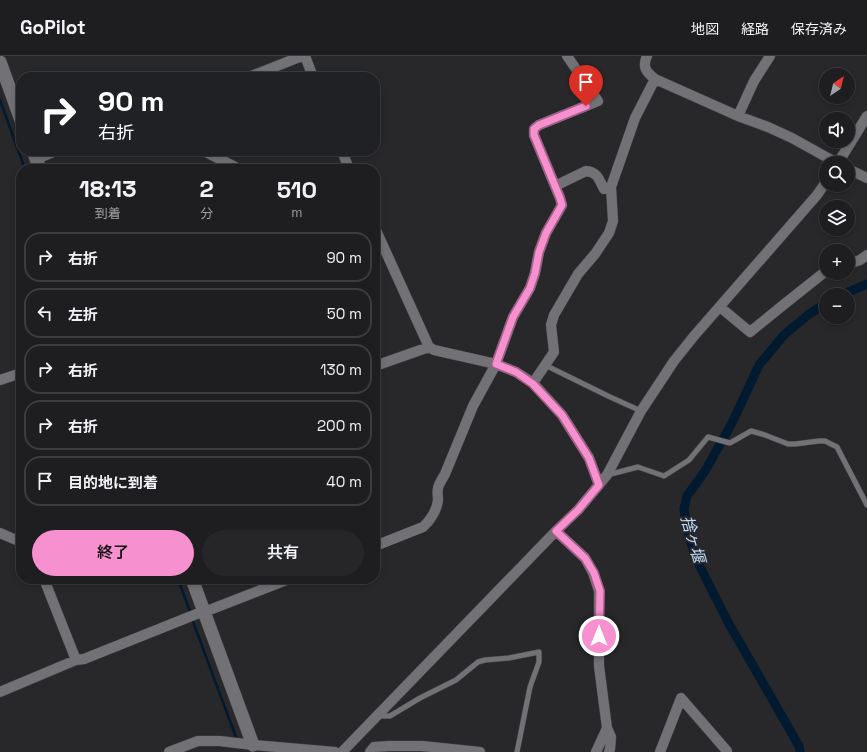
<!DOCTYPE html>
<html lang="ja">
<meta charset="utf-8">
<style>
body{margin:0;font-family:"Space Grotesk","Noto Sans JP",sans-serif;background:#262629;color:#f1f3f6;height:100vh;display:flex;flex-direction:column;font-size:15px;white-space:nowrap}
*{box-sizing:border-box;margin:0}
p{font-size:13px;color:#a1a2a5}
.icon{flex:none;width:22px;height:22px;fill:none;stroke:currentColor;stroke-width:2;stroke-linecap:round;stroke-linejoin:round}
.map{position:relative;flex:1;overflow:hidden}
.panel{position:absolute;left:16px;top:108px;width:364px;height:420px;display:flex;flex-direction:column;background:#1e1d20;border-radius:16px;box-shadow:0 2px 6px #0003,0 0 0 1px #3c3b3e}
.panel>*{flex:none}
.guide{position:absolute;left:16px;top:16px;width:364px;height:84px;border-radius:16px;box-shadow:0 2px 6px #0003,0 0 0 1px #3c3b3e;background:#202124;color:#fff;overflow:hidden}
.needle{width:26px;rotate:35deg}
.tools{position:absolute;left:819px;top:12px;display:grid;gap:8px}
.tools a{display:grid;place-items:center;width:36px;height:36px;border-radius:50%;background:#1e1d20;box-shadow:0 2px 6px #0003,0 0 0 1px #3c3b3e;font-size:20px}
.pin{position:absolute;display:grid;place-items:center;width:34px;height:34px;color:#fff;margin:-41px -17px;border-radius:50% 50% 50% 0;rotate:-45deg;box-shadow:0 0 4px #0007}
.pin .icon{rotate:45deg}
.me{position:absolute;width:44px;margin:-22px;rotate:0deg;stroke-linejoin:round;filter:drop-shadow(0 0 3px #0008)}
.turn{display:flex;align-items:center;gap:14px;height:84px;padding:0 16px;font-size:18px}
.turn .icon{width:52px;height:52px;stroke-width:2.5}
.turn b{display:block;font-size:28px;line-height:34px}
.eta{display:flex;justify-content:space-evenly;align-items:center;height:68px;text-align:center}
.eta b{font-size:24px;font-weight:600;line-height:28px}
.primary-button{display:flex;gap:8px;margin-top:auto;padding:8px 16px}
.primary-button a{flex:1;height:46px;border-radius:24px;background:#f690cf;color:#111;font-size:16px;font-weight:600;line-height:46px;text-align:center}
.primary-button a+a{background:#262629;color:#f1f3f6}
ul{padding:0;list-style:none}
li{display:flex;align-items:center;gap:12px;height:50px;margin:0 8px 6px;padding:0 8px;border:2px solid #3c3b3e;border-radius:16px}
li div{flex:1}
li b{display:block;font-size:15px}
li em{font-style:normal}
header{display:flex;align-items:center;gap:24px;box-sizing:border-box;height:56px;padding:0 20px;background:#1e1d20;border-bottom:1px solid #3c3b3e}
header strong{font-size:19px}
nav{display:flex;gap:22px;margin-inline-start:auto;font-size:14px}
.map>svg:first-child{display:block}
</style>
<header>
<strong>GoPilot</strong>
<nav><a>地図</a><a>経路</a><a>保存済み</a></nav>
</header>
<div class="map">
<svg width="867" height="696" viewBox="0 0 867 696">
<rect width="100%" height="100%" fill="#28272a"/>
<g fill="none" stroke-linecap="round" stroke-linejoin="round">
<path stroke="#021a30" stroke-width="2.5" d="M0,44L25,113
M178,523L191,558
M192,563L237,684"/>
<path stroke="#021a30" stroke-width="9" d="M841,239L867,228
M800,696L799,690L728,566L696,503L687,473L684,453L687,440L705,415L732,367L759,309L784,279L808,259L826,247"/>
<defs>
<path id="service" d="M545,309L608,340L641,355
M607,419L638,411L664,420L689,404L708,381L730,387L751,375L765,379L788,388H795L819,385H825L837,391L867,449
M378,660H390L420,642L456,624L478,606L485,604L509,602L539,596V606L530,631L517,696"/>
<path id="minor" d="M305,0L313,21
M647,0C642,11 646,16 655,23L738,60L768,71L792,82L837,107
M249,21L302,0
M738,60L754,25L770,0
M204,95L239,113
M342,95L349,113
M36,103L56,95
M838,107L867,60
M848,113L867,122
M555,130L586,115C598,116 599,124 604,133L611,131
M375,172L429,291L434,294L496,308L516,316L533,327L562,359L589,402L599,429
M848,208L860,204L867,199
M720,251L750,276L782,250L826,215
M375,310L429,291
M0,324L21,317
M533,327L554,296L551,269L554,259L578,218L595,198L609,177L613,165L611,131L635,62L655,23
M556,475L585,502L593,517L599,535V610L607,672L611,681L610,693L609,696
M0,477L21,486
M375,490L423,471C430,465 437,454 438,444C438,440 437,436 438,432C439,427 443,422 445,418L473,350L496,308L513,261L530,232L535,217L539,196L546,177L562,149L560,142L534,79V73L539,69L598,45L567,0
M44,523L76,604
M0,636L76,604L84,603L204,555L212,553L289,523
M169,696L198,685H220L253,689L335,696
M342,696L556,475L578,454L607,419L641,355L674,305L694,280L817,139L826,126
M370,696L374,691L389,690H422L480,696
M596,696L607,672
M660,696L681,642L727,695V696"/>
<path id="tertiary" d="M0,6L21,64
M33,95L40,113
M192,523L253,689"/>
</defs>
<use href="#service" stroke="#434244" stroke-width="6"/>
<use href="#minor" stroke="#434244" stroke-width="11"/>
<use href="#tertiary" stroke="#434244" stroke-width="14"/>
<use href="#service" stroke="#727175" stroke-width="5"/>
<use href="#minor" stroke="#727175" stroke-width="10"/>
<use href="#tertiary" stroke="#727175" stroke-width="13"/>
</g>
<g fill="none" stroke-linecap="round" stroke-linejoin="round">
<defs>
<path id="route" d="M586,50L539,69L534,73V79L560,142L562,149L546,177L539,196L535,217L530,232L513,261L496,308L516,316L533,328L562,359L589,402L599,429L578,454L556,475L585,502L594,517L600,535L599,580"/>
</defs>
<use href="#route" stroke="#a05e87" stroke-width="10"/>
<use href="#route" stroke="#f690cf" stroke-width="7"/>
</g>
<g text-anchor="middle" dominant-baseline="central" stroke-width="4" stroke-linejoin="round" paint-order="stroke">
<g font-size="16" font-style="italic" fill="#c1defb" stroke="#28272a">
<text transform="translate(693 483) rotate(74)">捨ヶ堰</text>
</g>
</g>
</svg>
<div class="tools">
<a><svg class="needle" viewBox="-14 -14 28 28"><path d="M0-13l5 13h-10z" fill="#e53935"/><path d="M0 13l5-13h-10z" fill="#a1a2a5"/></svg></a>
<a><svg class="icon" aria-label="sound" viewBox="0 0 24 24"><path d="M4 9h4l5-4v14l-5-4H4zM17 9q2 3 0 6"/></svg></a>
<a><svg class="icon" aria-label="search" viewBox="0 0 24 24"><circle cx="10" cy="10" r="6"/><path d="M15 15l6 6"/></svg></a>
<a><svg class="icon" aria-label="layers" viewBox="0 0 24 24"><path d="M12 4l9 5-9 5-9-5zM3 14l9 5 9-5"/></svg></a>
<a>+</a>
<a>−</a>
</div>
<div class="pin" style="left:586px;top:50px;background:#d93025"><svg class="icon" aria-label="arrive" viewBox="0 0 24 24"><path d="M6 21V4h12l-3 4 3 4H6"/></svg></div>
<svg class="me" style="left:599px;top:580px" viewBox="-20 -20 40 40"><circle r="17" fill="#f690cf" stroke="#fff" stroke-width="3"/><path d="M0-11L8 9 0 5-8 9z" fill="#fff"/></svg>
<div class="guide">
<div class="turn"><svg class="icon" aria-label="right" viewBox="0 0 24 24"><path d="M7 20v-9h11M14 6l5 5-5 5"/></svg><div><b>90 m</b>右折</div></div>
</div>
<section class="panel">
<div class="eta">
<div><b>18:13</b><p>到着</p></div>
<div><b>2</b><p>分</p></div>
<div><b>510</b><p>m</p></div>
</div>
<ul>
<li><svg class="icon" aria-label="right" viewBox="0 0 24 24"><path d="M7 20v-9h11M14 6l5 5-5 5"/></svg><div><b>右折</b></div><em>90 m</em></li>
<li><svg class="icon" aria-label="left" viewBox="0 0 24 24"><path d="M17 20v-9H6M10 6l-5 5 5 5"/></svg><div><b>左折</b></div><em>50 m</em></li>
<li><svg class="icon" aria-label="right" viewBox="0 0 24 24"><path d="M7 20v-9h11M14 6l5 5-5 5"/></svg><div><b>右折</b></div><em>130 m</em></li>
<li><svg class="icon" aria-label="right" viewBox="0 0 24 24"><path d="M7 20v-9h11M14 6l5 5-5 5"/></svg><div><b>右折</b></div><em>200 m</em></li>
<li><svg class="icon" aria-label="arrive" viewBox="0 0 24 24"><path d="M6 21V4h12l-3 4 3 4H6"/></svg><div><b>目的地に到着</b></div><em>40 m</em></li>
</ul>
<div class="primary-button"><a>終了</a><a>共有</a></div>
</section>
</div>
